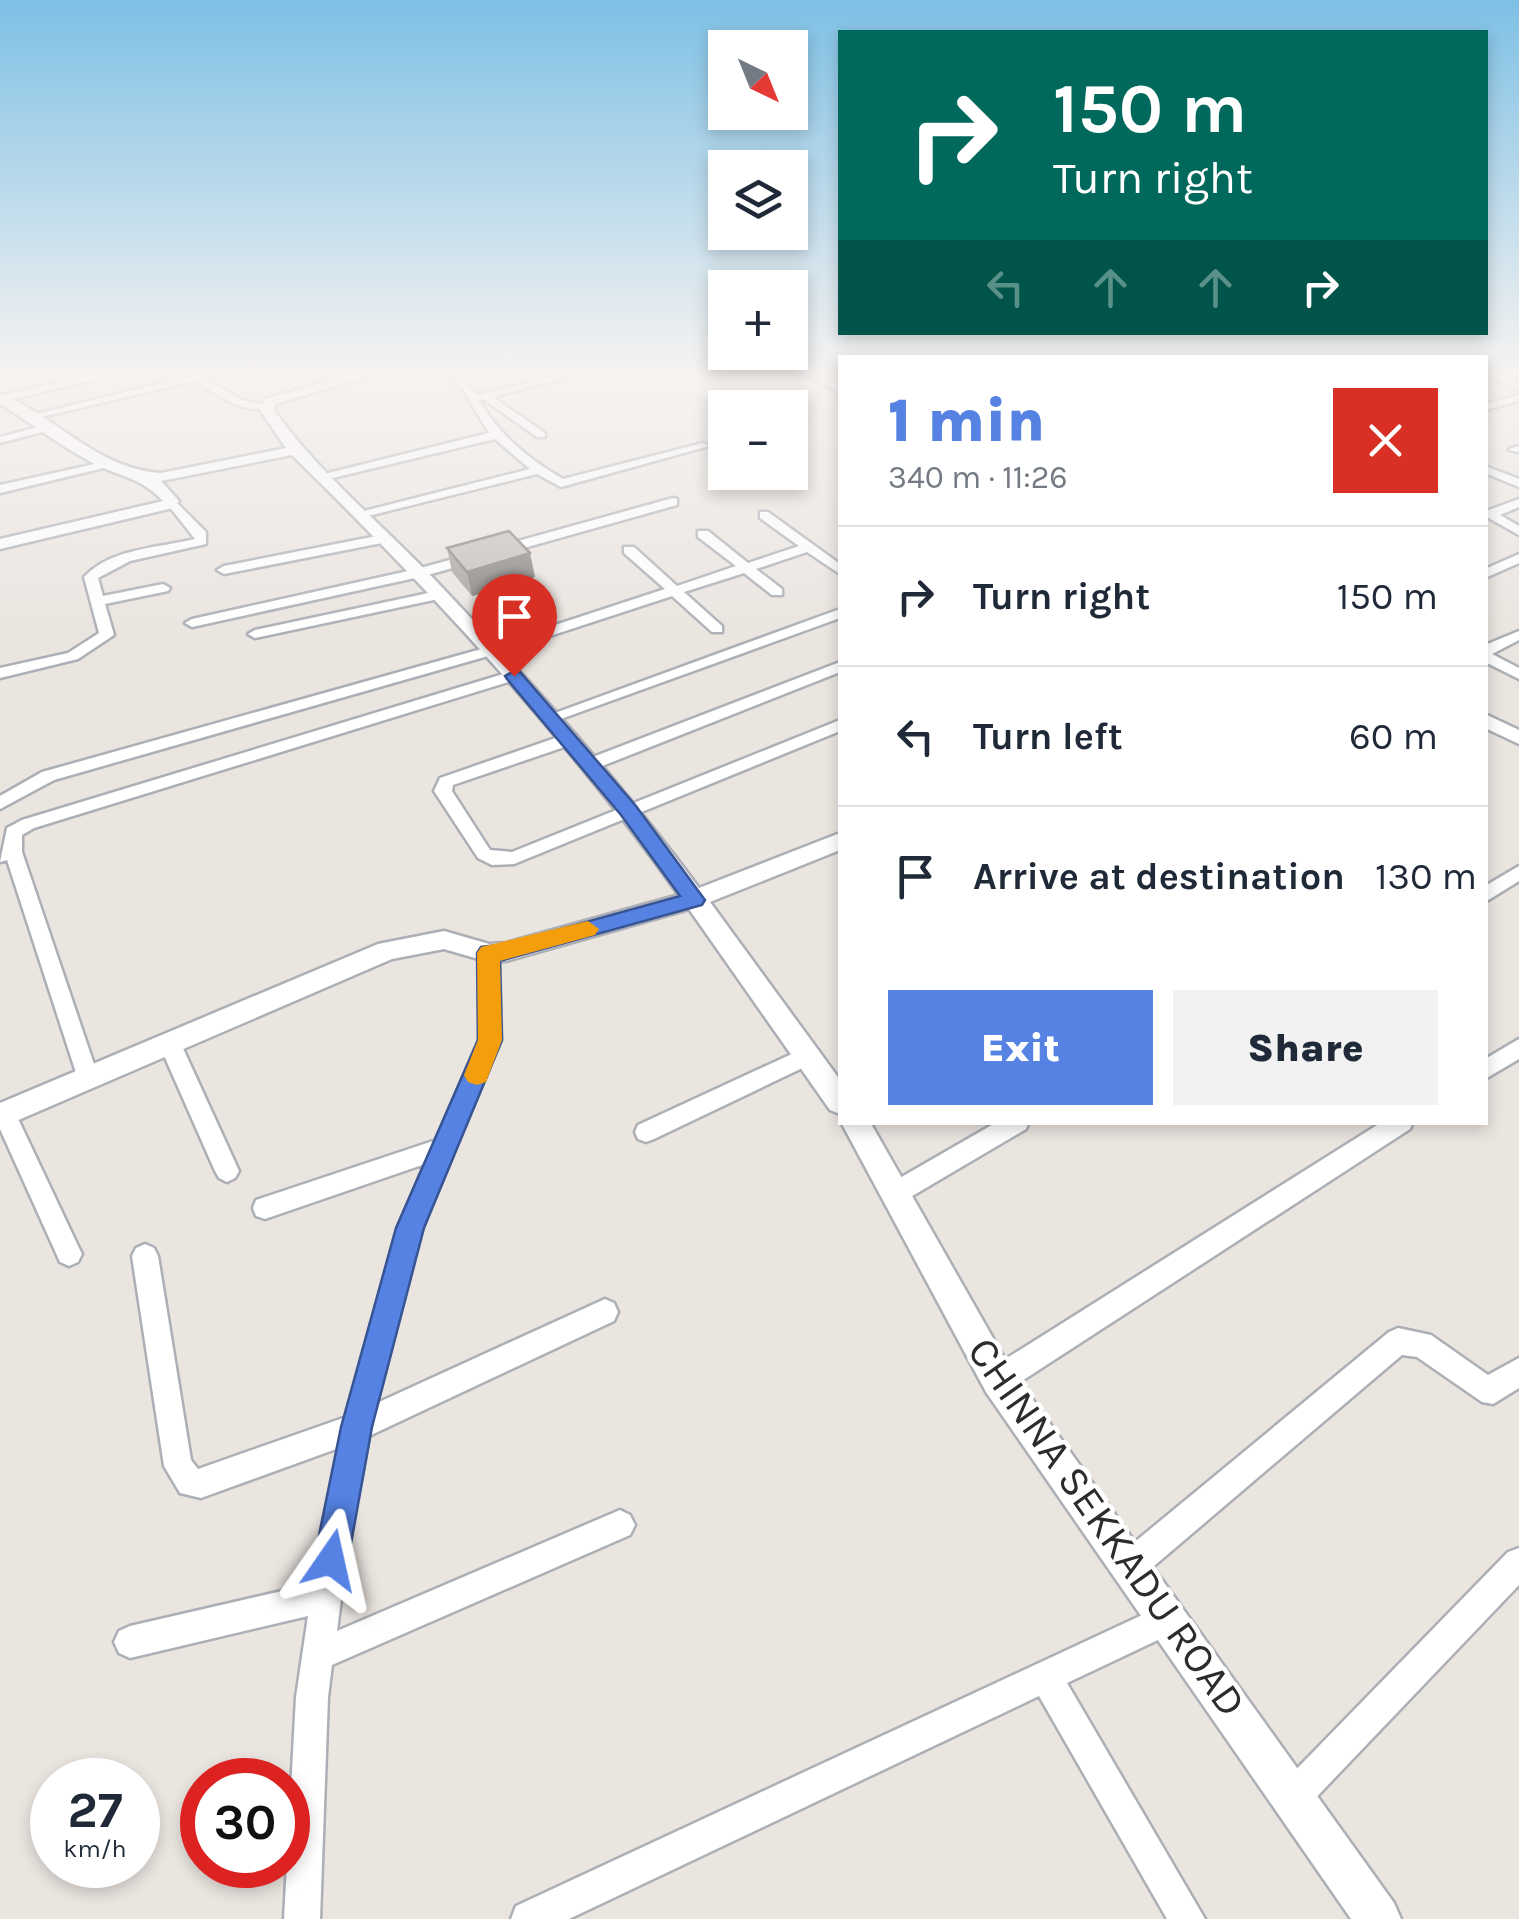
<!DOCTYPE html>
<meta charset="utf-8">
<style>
body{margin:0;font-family:Karla,sans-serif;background:#f2f2f3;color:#1f2937;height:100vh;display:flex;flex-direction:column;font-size:38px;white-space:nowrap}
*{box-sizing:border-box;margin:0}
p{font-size:32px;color:#747a83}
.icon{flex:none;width:55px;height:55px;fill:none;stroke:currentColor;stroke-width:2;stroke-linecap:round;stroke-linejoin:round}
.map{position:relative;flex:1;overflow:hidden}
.details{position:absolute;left:838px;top:355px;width:650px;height:770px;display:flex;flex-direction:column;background:#fff;border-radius:0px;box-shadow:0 5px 15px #0003}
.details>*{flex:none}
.banner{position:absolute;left:838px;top:30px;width:650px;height:305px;border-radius:0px;box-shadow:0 5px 15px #0003;background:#00695c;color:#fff;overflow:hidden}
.needle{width:65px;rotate:137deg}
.buttons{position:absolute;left:708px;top:30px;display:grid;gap:20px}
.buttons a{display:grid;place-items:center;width:100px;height:100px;border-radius:0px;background:#fff;box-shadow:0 5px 15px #0003;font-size:50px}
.speed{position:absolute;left:30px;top:1758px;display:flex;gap:20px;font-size:50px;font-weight:700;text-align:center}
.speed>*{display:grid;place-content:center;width:130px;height:130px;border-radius:50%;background:#fff;box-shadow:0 5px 15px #0003;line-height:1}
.speed small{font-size:25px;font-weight:400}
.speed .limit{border:15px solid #d22;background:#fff;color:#111}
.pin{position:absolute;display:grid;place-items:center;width:85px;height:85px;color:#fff;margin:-102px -42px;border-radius:50% 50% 50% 0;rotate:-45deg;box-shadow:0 0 10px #0007}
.pin .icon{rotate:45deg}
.me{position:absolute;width:110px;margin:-55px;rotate:11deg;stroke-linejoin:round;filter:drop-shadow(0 0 8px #0008)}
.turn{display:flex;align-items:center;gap:35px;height:210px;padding:0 50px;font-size:45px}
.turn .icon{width:130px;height:130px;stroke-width:2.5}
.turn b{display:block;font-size:70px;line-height:85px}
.lanes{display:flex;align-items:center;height:95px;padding:0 50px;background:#0003;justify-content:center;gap:50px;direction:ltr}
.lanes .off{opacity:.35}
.round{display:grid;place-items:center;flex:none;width:105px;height:105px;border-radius:0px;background:#f2f2f3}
.overview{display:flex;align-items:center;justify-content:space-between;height:170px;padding:0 50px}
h1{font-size:60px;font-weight:800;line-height:75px;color:#5582e3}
.button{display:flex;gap:20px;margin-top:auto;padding:20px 50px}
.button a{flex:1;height:115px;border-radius:0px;background:#5582e3;color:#fff;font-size:40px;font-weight:800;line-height:115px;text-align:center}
.button a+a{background:#f2f2f3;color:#1f2937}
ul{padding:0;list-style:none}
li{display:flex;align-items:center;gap:30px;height:140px;padding:0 50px;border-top:2px solid #e0e1e3}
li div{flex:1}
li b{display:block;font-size:38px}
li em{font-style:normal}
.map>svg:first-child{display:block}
</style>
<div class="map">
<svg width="1519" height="1919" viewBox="0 0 1519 1919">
<rect width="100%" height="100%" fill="#ebe5e0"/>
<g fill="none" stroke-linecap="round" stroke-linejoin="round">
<defs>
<path id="minor" d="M215,370H234L206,379L242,400L272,406C246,417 218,395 195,381L33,419L28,416Z
M442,370H453L476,395L565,374V378L493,397L545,433V437H537L483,399L479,400C499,435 528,459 563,479L703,443L709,446L561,487L537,474L360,518V512L530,469L495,439L320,481V475L489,433L463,390Z
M93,374L97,379L0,402V396Z
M1519,395V401L1485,410V404Z
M50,424L55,427L54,429L0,443V437Z
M1519,446V452L1509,450L1511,448Z
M108,461L114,464L112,466L0,493V485Z
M1485,466L1519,479V487L1485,473Z
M171,497L206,532V544L130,561L98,578L103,596L163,584L170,588L168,591L105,604L114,635L78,659L0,678V668L68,653L99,633L84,577C111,548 159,548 195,539L165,501Z
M673,498L677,499V505L424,576L192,627L185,623L192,619L417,569Z
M1519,499V507L1500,515L1519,526V535L1485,516L1486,511Z
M760,512H768L840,564V574L807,552L756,569L782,589V595H772L744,573L684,592L722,626V632H712L672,596L495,654L54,780L0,809V796L42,772L485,648L665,589L624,553V547H634L677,586L736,566L698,537V531H708L748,563L799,546L760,518Z
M387,534L393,538L392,541L224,574L217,570L224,566Z
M1519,554V563L1485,578V569Z
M438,591L445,595L443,598L255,638L248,634L255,630Z
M840,609V618L558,720L552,722L544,717Z
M1519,631V640L1492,654L1519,668V679L1485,662V645Z
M840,662V672L597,768H585L583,764L585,760Z
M513,671L518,673V679L34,828L22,835V852L99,1079L96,1085L88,1088L80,1085L7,860L0,862L7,828L22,820Z
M840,720V731L514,864L492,865L478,858L434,791L440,778L564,735H576V743L453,785L452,791L490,850L512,852Z
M1519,866V881L1485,902V886Z
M489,946L499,953L501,1040L422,1227L377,1403L605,1299L614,1303L618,1312L614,1321L369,1436L346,1560L337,1631L620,1510L630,1515L635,1525L630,1535L332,1665L328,1697L320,1919H284L296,1697L308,1616L130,1658L119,1653L114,1642L119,1631L130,1626L312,1584L339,1448L201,1498L180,1493L164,1466L132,1256L136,1248L145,1244L154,1248L158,1256L191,1460L198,1469L346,1417L398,1227L425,1164L265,1219L256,1216L253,1208L256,1200L436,1140L479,1040V953Z
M170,1035L178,1038L181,1044L239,1171L235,1178L227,1182L219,1178L215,1171L159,1044L162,1038Z
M1519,1039V1059L1485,1079V1059Z
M807,1047L815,1050L818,1056L815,1062L654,1139L646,1142L638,1139L635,1132L638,1125Z
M5,1105L13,1108L78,1246L82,1254L78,1262L69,1266L60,1262L0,1129V1107Z
M997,1122H1029L1026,1129L902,1202L894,1205L886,1202L882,1194L886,1186Z
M1382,1122H1413L1410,1129L1008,1390L998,1394L988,1390L984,1380L988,1370Z
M1398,1328L1431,1335L1488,1375L1519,1358V1388L1493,1404L1482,1402L1417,1357L1402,1355L1141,1577L1130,1581L1119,1577L1115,1566L1119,1555L1389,1332Z
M1519,1548V1585L1306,1808L1294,1813L1282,1808L1277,1796L1282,1784L1508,1552Z
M1168,1603L1179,1608L1184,1619L1179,1630L1067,1683L1205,1919H1167L1039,1696L569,1919H511L516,1906Z"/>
<path id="tertiary" d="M367,370H388L276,404L274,410C319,474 382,524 436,581C529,679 619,780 699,888L840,833V850L710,902L840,1080V1114L830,1110L689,909L506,961L489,962L444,949L392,959L0,1128V1103L378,944L444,931L489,944L506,943L679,895C565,735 432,592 292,455L161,481L179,501L173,508L0,549V539L163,501C140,477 123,478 95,464C61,447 32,423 0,404V394C57,416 96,469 161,473L286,448L260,410L265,399Z
M797,370H813L840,384V393Z
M1485,370L1519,381V389L1485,377Z
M1485,714L1519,730V744L1485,728Z
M841,1122H870L1010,1368L1394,1903L1401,1919H1351L986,1392Z"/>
</defs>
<use href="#minor" stroke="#acafb6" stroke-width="5"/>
<use href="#tertiary" stroke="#acafb6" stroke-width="5"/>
<use href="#minor" fill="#fff" fill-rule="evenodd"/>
<use href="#tertiary" fill="#fff" fill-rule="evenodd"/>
</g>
<path fill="#a9a5a1" d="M447,548L535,577L472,596L452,572Z"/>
<path fill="#898683" d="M530,553L535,577L472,596L467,572Z"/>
<path fill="#c4c0bb" stroke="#898683" stroke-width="2.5" d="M509,531L530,553L467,572L447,548Z"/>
<linearGradient id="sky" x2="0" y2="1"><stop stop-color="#7ec0e5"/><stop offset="0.58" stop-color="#f6f3f1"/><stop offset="1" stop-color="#f6f3f1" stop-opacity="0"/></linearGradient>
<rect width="1519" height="639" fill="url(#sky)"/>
<path fill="#5582e3" stroke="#375494" stroke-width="2.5" d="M514,671L520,672L636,806L705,900L702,905L500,961L502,1040L424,1228L372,1427L348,1560L343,1572L331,1577L319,1572L314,1560L341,1427L396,1228L478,1040L477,953L481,947L506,944L680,896L621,815L507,679L505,676Z"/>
<path fill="#f59e0b" d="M588,921L599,929L595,935L500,961L502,1040L486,1082L477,1085L468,1082L464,1075L478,1040L477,953L481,947Z"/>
<g text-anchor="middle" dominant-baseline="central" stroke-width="9" stroke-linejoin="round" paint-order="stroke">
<g font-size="42" fill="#2c2c2c" stroke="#fff">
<text transform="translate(1107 1527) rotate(55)">CHINNA SEKKADU ROAD</text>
</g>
</g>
</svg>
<div class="buttons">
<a><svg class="needle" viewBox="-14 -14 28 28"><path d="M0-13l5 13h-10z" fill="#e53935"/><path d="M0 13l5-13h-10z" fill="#747a83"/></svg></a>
<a><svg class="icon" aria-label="layers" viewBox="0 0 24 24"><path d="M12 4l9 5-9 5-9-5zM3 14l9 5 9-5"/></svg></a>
<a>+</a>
<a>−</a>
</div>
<div class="speed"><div>27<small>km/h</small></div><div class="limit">30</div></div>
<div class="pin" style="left:514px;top:676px;background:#d93025"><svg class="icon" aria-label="arrive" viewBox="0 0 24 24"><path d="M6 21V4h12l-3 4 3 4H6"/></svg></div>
<svg class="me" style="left:331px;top:1560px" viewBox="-20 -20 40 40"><path d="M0-17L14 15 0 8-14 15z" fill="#5582e3" stroke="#fff" stroke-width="4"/></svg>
<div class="banner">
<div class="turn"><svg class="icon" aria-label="right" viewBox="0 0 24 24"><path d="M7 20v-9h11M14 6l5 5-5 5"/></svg><div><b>150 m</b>Turn right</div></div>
<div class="lanes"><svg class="icon off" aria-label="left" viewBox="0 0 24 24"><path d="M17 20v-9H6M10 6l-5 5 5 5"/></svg><svg class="icon off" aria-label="ahead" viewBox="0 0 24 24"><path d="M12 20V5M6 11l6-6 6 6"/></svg><svg class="icon off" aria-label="ahead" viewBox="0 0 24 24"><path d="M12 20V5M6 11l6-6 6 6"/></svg><svg class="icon" aria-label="right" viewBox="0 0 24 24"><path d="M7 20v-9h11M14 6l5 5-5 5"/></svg></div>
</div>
<section class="details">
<div class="overview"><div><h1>1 min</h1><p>340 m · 11:26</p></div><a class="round" style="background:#d93025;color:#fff"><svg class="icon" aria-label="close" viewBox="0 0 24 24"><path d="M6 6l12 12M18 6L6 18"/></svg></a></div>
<ul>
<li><svg class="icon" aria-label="right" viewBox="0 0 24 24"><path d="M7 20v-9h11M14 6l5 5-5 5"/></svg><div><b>Turn right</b></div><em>150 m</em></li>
<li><svg class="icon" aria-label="left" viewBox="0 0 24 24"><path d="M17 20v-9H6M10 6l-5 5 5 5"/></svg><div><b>Turn left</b></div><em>60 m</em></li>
<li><svg class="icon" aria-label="arrive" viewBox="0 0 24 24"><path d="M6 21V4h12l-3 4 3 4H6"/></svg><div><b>Arrive at destination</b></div><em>130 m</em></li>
</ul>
<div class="button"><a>Exit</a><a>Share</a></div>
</section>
</div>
